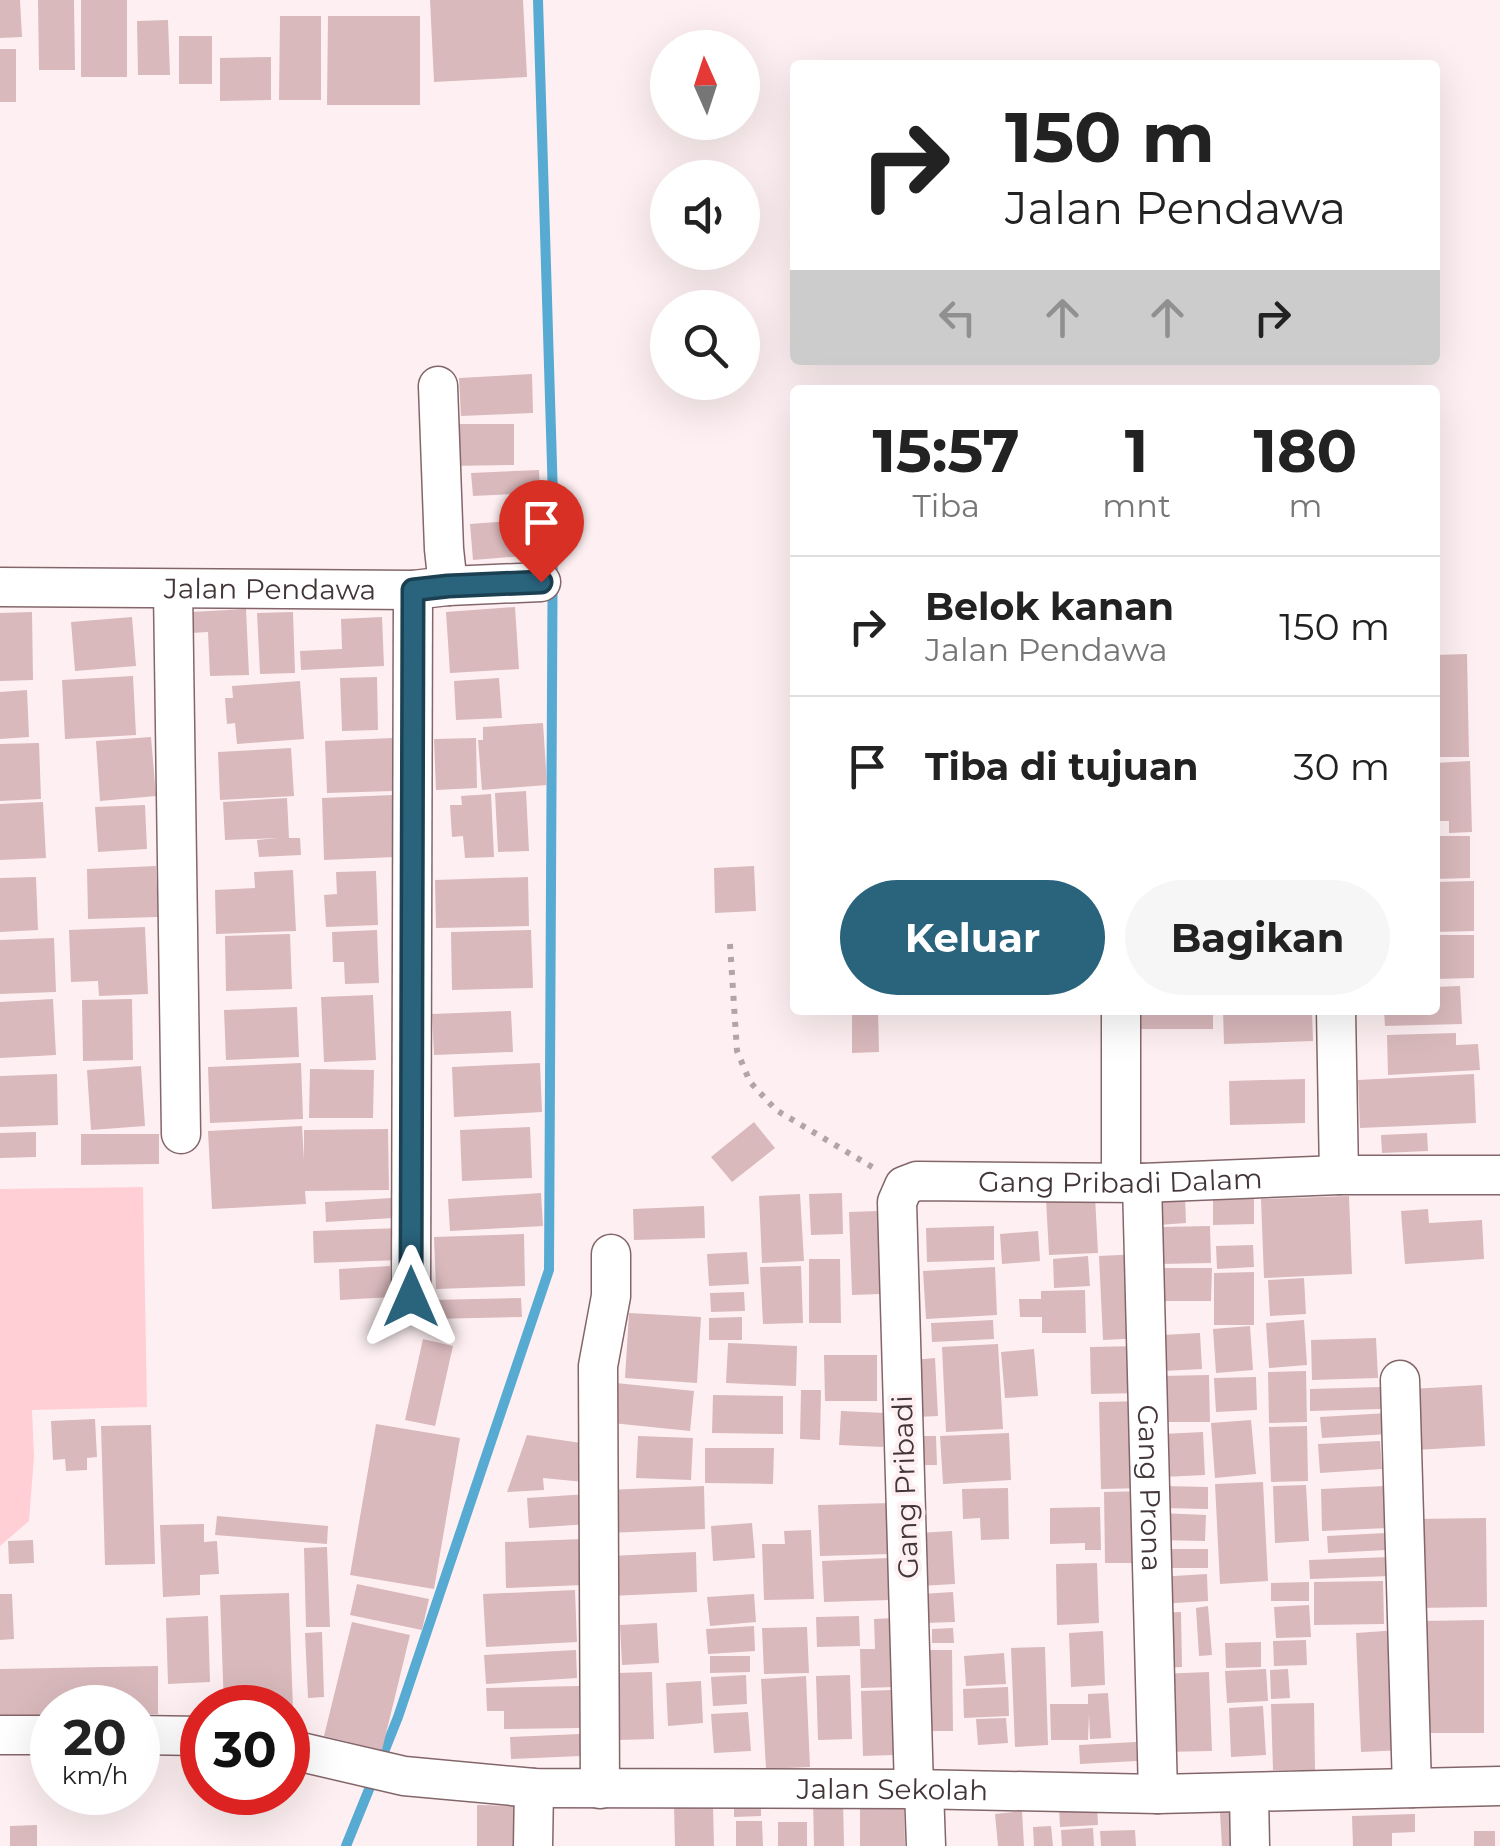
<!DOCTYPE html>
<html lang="id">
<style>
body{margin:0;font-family:Montserrat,sans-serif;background:#f6f6f6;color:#222;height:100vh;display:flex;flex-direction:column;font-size:38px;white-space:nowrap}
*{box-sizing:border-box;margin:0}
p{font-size:32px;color:#767676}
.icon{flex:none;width:55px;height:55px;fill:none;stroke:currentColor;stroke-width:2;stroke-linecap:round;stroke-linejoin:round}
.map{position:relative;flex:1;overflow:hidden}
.drawer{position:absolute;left:790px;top:385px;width:650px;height:630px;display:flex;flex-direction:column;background:#fff;border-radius:10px;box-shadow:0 10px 40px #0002}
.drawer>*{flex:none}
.banner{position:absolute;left:790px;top:60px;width:650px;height:305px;border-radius:10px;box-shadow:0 10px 40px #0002;background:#fff;color:#222;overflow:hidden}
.needle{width:65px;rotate:357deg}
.fabs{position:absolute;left:650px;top:30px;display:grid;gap:20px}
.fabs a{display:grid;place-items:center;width:110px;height:110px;border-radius:50%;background:#fff;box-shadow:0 10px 40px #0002;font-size:50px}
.speed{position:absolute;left:30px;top:1685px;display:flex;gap:20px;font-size:50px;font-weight:700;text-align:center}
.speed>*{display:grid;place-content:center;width:130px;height:130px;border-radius:50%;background:#fff;box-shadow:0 10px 40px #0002;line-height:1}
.speed small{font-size:25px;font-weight:400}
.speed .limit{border:15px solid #d22;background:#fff;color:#111}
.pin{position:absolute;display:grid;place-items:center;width:85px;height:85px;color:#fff;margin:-102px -42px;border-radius:50% 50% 50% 0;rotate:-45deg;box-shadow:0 0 10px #0007}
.pin .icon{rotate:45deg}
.me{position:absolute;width:110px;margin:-55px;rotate:0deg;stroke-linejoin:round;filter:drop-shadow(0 0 8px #0008)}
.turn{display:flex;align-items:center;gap:35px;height:210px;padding:0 50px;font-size:45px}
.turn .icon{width:130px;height:130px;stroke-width:2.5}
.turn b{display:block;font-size:70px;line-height:85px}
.lanes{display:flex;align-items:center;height:95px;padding:0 50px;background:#0003;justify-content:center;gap:50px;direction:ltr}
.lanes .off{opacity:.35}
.eta{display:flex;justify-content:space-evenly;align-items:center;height:170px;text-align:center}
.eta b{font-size:60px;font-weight:700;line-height:70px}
.cta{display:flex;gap:20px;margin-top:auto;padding:20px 50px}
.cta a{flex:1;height:115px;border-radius:60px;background:#29637c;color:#fff;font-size:40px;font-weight:700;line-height:115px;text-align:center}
.cta a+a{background:#f6f6f6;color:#222}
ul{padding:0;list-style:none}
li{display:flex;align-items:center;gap:30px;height:140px;padding:0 50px;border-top:2px solid #e0e0e0}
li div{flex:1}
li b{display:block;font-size:38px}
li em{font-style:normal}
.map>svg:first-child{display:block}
</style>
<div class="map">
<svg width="1500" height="1846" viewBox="0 0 1500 1846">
<rect width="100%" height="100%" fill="#fef0f2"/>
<path fill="#ffcfd5" d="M143,1187L147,1407L32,1410L34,1457L29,1521L0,1546V1189Z"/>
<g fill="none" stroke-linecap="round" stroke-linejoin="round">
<path stroke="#57abd2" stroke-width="10" d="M380,1762L398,1717L549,1270L553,498L538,0
M346,1846L374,1777"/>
</g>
<path fill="#d9b9bc" d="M0,0H20L22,37L0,38Z
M38,0H74L75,70H39Z
M81,0H127V77H81Z
M430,0H523L527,77L434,82Z
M280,16H321V100H279Z
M328,16H420V105H327Z
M168,20L170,75H138L137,21Z
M179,36H212V84H179Z
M0,49H16V102H0Z
M271,57V100L220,101V58Z
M532,374L533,413L461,416L459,378Z
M450,424H514V465L450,466Z
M539,470L540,493L473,496L471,473Z
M534,519L537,555L473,560L470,524Z
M515,607L519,669L450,673L446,612Z
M246,609L249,675L210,676L208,632L192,633L191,612Z
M32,612L33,680L0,681V613Z
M293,612L295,673L260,674L257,613Z
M132,617L136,666L75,671L71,622Z
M382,617L384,666L301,670L300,651L342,649L341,619Z
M1467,654L1469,757H1435V655Z
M133,676L136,735L65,739L62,680Z
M377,677L378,730L342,731L340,678Z
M499,678L502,718L456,720L454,681Z
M300,681L304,739L237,744L235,723L227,724L225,698H233L232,686Z
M27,690L29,737L0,739V692Z
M543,723L547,785L482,790L478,740H483V727Z
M151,737L156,796L100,801L96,741Z
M392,738L394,791L327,793L325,741Z
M476,738L477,788L436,790L434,739Z
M39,743L41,799L0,801V744Z
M291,748L294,796L220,800L218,752Z
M1470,761L1472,832L1449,833V821H1435V763Z
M526,791L529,851L498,852L495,793Z
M491,794L494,857L465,858L463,836L452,837L450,805H462L461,796Z
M393,795L395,857L324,860L322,798Z
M287,798L289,838H300L301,855L259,857L257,840L277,838L225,840L223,802Z
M43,802L46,858L0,860V804Z
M145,805L147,849L98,852L95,807Z
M1435,836H1470V878L1435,879Z
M156,866L158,917L88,919L87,869Z
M754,866L756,911L715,913L714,868Z
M293,870L296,931L216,934L215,890L255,888L254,872Z
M376,871L378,925L326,927L324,895L337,894L336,872Z
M36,877L38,930L0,932V878Z
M528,877L529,926L436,928L435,880Z
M1474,881V931L1435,932V882Z
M145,927L148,994L99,996L98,981L71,982L69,930Z
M377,930L379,983L345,984L344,962H333L332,932Z
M531,930L533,988L452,990L451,932Z
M290,934L292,989L226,991L225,936Z
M1435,935H1474V978L1435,979Z
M54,938L56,992L0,994V940Z
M1460,986L1462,1024L1385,1026L1384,1010H1435V987Z
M373,995L376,1060L324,1062L321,997Z
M53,999L56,1055L0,1058V1002Z
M132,999L133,1060L83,1061L82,1000Z
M297,1007L299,1057L226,1060L224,1010Z
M852,1010H878L879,1052L852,1053Z
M1133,1010H1213V1029H1133Z
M1223,1010H1312L1313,1041L1224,1044Z
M511,1011L513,1052L434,1055L432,1014Z
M1456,1033V1045L1478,1044L1480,1070L1388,1075L1387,1035Z
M301,1063L303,1119L210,1123L208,1067Z
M540,1063L542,1112L454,1117L452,1067Z
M141,1066L145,1126L91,1130L87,1070Z
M310,1069L374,1070L373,1118H309Z
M57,1074L58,1125L0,1127V1076Z
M1474,1074L1476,1123L1360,1128L1358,1080Z
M1305,1079V1123L1230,1125L1229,1081Z
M754,1122L775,1148L732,1182L711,1157Z
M302,1126L304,1160V1130L388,1129L389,1190L305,1191L306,1204L212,1209L208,1131Z
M530,1127L532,1178L462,1181L460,1130Z
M36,1132V1157L0,1158V1133Z
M1427,1133L1428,1151L1382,1153L1381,1135Z
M81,1134H159V1164L81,1165Z
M541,1193L543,1226L450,1231L448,1199Z
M842,1193L843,1234L811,1235L809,1194Z
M800,1194L804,1261L762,1263L759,1196Z
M1185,1195L1186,1223L1159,1225L1158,1196Z
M1095,1196L1098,1253L1049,1255L1046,1199Z
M1349,1196L1352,1274L1264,1278L1261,1199Z
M1254,1197V1224L1213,1225V1198Z
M392,1198L393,1218L326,1222L325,1202Z
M704,1206L705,1238L634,1240L633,1209Z
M1428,1209L1429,1223L1482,1220L1484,1259L1405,1264L1401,1211Z
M878,1211L881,1294L852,1295L849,1212Z
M994,1226V1260L927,1262L926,1228Z
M1210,1226L1211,1263L1160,1264V1227Z
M401,1228V1260L314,1263L313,1231Z
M1038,1231L1040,1261L1002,1264L1000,1234Z
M524,1234L525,1286L436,1289L434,1237Z
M1253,1245L1254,1267L1217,1269L1216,1246Z
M747,1252L749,1284L709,1286L707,1254Z
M1140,1254L1145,1338L1103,1340L1099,1256Z
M1088,1256L1090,1286L1054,1288L1053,1259Z
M809,1259H840L841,1323H809Z
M390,1266L391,1297L340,1300L339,1269Z
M801,1266L803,1323L763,1324L760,1267Z
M995,1267L997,1315L926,1319L923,1271Z
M1160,1268H1212L1211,1301H1160Z
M1254,1272V1325H1214V1273Z
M1304,1278L1306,1314L1270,1316L1268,1280Z
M1085,1290L1086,1333H1042V1317H1020L1019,1299H1041V1291Z
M744,1292L745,1311L711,1312L710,1293Z
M521,1298L522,1317L431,1319V1300Z
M629,1313L701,1317L697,1383L625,1378Z
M742,1317V1340H709V1318Z
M993,1320L994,1339L932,1342L931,1323Z
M1304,1320L1307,1365L1269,1368L1266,1323Z
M1250,1326L1253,1370L1216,1373L1213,1329Z
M1200,1333L1202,1369L1164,1371L1162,1335Z
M1376,1338L1378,1378L1312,1380L1311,1340Z
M423,1339L453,1346L435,1426L405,1420Z
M728,1343L797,1346L796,1386L726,1383Z
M998,1344L1003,1429L946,1432L942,1347Z
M1141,1346L1142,1393L1091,1394L1090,1347Z
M1034,1349L1038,1396L1005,1398L1001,1352Z
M824,1355H877V1401H825Z
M935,1358L938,1416L917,1417L914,1360Z
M1306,1371L1307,1422L1269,1423L1268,1372Z
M1209,1375L1210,1422H1161L1160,1376Z
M1256,1377L1257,1410L1216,1412L1214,1378Z
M616,1383L694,1391L690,1431L612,1423Z
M1482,1385L1485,1446L1415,1450L1411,1389Z
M1381,1387V1409L1310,1411V1389Z
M801,1390H821L820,1440L800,1439Z
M713,1395L783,1396V1434L712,1433Z
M1147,1401L1149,1488L1101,1489L1099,1402Z
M841,1411L885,1413L883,1447L839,1445Z
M1388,1413L1389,1434L1322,1438L1320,1417Z
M95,1419L97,1457L87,1458V1470L66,1471L65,1459L53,1460L51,1421Z
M1251,1420L1256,1474L1215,1478L1211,1423Z
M376,1424L460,1438L434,1589L350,1575Z
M151,1425L155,1564L105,1565L101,1426Z
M1307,1426L1308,1481L1271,1482L1269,1427Z
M1203,1432L1205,1475L1163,1477L1162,1434Z
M1009,1433L1011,1480L943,1484L940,1436Z
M527,1435L581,1443L584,1482L543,1478L544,1490L507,1492Z
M638,1436L693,1438L691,1480L636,1478Z
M919,1436H936L937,1465H920Z
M1380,1441L1382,1469L1320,1473L1318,1444Z
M705,1448H774L773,1484L705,1483Z
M1263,1482L1268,1581L1220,1584L1215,1484Z
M1306,1485L1309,1541L1275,1543L1273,1486Z
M704,1486L705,1529L607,1533L606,1490Z
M1163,1486L1208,1487V1509L1162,1508Z
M1385,1486L1387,1528L1322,1531L1321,1489Z
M1008,1488L1009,1539L981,1540L980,1518L963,1519L962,1489Z
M1147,1491L1148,1563H1105L1104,1492Z
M588,1494L589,1524L529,1528L527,1498Z
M891,1503L893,1554L820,1556L818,1505Z
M1100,1507L1101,1550H1085V1543L1050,1544V1508Z
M1160,1513L1206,1515L1205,1541L1159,1540Z
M217,1516L328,1526L327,1544L215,1535Z
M1486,1518L1487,1607L1415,1608L1414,1519Z
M752,1523L755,1558L713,1561L711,1526Z
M204,1524V1542L217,1541L219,1574L200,1575V1595L163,1597L160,1525Z
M811,1530L814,1599L764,1600L762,1544H785L784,1531Z
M952,1531L955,1584L920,1586L917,1533Z
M1386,1533L1387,1550L1328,1553L1327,1536Z
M582,1539L584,1585L506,1588L505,1542Z
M33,1540L34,1563L9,1564L8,1541Z
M327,1547L330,1627H306L304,1548Z
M1155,1549H1208V1568H1155Z
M696,1552L697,1592L611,1596L610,1556Z
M1390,1557V1576L1310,1579L1309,1560Z
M888,1558L890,1600L824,1602L822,1561Z
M1097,1563L1099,1623L1057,1625L1056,1564Z
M1207,1574L1208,1601L1159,1604L1157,1577Z
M1383,1581L1384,1624L1314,1625V1582Z
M1309,1582V1601H1271V1583Z
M357,1584L429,1599L422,1630L350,1615Z
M575,1590L577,1642L486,1647L483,1594Z
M953,1592L955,1622L924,1623L922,1594Z
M289,1593L293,1711L288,1712V1708H224L220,1595Z
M0,1594H12L14,1639L0,1640Z
M754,1594L756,1622L710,1626L707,1597Z
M1309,1605L1311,1637L1276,1638L1274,1607Z
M1208,1606L1212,1655L1199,1656L1196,1608Z
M1181,1612L1182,1667L1160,1668L1159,1613Z
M208,1616L210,1682L168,1684L166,1618Z
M859,1616L860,1646L817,1647L816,1617Z
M895,1618L897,1687L861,1688L860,1649H875L874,1619Z
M1484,1620V1733H1420V1621Z
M352,1622L410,1635L382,1750L324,1736Z
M657,1623L659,1663L622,1665L620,1625Z
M754,1626L755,1651L708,1654L706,1629Z
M807,1627L809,1673L764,1674L762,1628Z
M953,1628L954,1643H932V1629Z
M1399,1630L1405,1750L1361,1752L1356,1633Z
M1103,1631L1105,1685L1071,1687L1069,1633Z
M322,1632L324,1697L308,1698L305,1633Z
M1306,1640L1307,1665L1274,1666L1273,1641Z
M1261,1642V1667L1226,1668L1225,1643Z
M1045,1647L1048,1745L1015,1747L1011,1648Z
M576,1650L577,1678L486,1684L484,1655Z
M921,1650H952L953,1731H922Z
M1004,1653L1006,1684L966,1686L964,1656Z
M710,1656H750V1672L710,1673Z
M158,1666V1714H138V1708H52V1716L0,1717V1669Z
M1266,1669L1268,1701L1227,1703L1225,1671Z
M1288,1669L1290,1698L1271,1699L1270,1670Z
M652,1672L654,1739L618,1740L616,1673Z
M1209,1672L1212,1751L1161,1752L1159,1674Z
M746,1675L747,1704L713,1706L711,1677Z
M850,1675L852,1739L818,1740L816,1676Z
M806,1676L810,1767L766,1769L761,1679Z
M701,1681L703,1723L668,1726L666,1683Z
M579,1686L580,1728L504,1729V1711H487L486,1688Z
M1008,1687L1009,1716L964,1718L963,1689Z
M892,1690L894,1755L863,1756L861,1691Z
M1108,1693L1111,1738L1090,1739L1089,1714L1088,1740H1051L1050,1704H1088V1694Z
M1314,1703L1315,1770H1273L1271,1704Z
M1263,1706L1266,1755L1231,1757L1229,1708Z
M748,1712L751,1751L714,1753L711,1714Z
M1006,1718L1008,1743L978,1745L976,1719Z
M580,1734L581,1756L511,1759L510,1737Z
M1136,1742L1137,1761L1080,1764L1079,1745Z
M734,1798H761V1816L734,1817Z
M813,1799H843L844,1846H814Z
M904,1800L905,1846H860V1801Z
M1097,1804L1098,1825L1060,1827L1059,1806Z
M477,1805L522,1806V1846H477Z
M713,1805L714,1846H675L674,1806Z
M1022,1811L1024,1846H998L995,1814Z
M1244,1812L1246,1846H1222L1220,1813Z
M1415,1814V1832L1392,1833V1846H1353L1352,1816Z
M736,1821H762L763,1846H736Z
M778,1822H807V1846H778Z
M37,1825V1846H10V1826Z
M1051,1826L1053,1846H1034L1033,1827Z
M1093,1828L1094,1846H1062L1061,1830Z
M1135,1830L1136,1846H1101L1100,1831Z
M1474,1831H1495V1846H1474Z"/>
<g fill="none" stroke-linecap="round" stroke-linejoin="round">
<defs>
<g id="minor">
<path d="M438,386L444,549L448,586"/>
<path id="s1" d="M0,587L413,590L448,586L541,582"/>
<path d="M173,589L181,1134"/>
<path d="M1336,1010L1339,1175"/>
<path d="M1121,1182V1010"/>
<path id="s2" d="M1142,1183L1158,1794"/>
<path d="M411,1297L413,590"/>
<path d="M1400,1380L1412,1788"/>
<path d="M0,1735H52"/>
<path d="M138,1735L202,1736"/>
<path id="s3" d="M288,1749L404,1776L534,1788L914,1789L1158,1794L1500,1786"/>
<path d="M600,1789L598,1366L611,1296V1254"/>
<path id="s4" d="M914,1789L897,1202L904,1186L917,1181L1142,1183L1339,1175H1500"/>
<path d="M924,1790L926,1846"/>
<path d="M1249,1794L1250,1846"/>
<path d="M533,1846L534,1788"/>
</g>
</defs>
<use href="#minor" stroke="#83666a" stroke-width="41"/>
<path stroke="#b3a5a7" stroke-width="6" stroke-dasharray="5 8" stroke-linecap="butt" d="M730,944L737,1051L750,1082L776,1110L879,1171"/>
<use href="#minor" stroke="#fff" stroke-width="38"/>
</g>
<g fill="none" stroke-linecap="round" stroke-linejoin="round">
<defs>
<path id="route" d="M411,1297L413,590L448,586L541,582"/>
</defs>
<use href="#route" stroke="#1b4051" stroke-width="25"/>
<use href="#route" stroke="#29637c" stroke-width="18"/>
</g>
<g text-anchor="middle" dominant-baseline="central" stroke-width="8" stroke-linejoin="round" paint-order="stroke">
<g font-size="28" fill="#433638" stroke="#fef0f2">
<text stroke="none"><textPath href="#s1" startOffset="270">Jalan Pendawa</textPath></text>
<text stroke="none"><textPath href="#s4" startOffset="822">Gang Pribadi Dalam</textPath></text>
<text transform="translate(905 1487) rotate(-92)">Gang Pribadi</text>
<text stroke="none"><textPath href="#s2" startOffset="305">Gang Prona</textPath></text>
<text stroke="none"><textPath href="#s3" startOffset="608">Jalan Sekolah</textPath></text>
</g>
</g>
</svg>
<div class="fabs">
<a><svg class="needle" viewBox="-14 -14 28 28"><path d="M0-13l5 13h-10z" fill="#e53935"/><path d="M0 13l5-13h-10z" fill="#767676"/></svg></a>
<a><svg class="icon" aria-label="sound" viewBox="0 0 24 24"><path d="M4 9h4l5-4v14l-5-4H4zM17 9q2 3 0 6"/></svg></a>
<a><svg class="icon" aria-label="search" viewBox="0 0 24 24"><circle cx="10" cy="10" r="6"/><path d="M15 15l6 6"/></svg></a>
</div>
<div class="speed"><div>20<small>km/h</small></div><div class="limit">30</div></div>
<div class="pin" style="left:541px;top:582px;background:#d93025"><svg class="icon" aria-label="arrive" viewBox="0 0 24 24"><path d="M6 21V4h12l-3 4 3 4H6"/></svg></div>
<svg class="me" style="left:411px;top:1297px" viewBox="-20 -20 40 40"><path d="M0-17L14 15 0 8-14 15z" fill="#29637c" stroke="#fff" stroke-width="4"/></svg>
<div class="banner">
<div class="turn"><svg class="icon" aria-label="right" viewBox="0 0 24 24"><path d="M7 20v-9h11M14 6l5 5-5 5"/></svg><div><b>150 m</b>Jalan Pendawa</div></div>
<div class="lanes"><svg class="icon off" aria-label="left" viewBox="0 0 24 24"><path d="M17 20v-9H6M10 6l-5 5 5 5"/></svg><svg class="icon off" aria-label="ahead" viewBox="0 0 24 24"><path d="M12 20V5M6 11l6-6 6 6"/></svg><svg class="icon off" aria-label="ahead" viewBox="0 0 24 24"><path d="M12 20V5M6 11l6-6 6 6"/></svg><svg class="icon" aria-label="right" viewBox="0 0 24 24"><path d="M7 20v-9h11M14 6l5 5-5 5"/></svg></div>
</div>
<section class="drawer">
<div class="eta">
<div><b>15:57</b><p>Tiba</p></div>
<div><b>1</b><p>mnt</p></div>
<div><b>180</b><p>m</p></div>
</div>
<ul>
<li><svg class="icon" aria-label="right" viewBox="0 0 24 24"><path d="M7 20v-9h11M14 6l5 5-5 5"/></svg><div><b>Belok kanan</b><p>Jalan Pendawa</p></div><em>150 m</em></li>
<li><svg class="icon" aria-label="arrive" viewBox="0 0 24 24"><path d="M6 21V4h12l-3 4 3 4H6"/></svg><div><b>Tiba di tujuan</b></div><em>30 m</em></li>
</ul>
<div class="cta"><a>Keluar</a><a>Bagikan</a></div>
</section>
</div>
